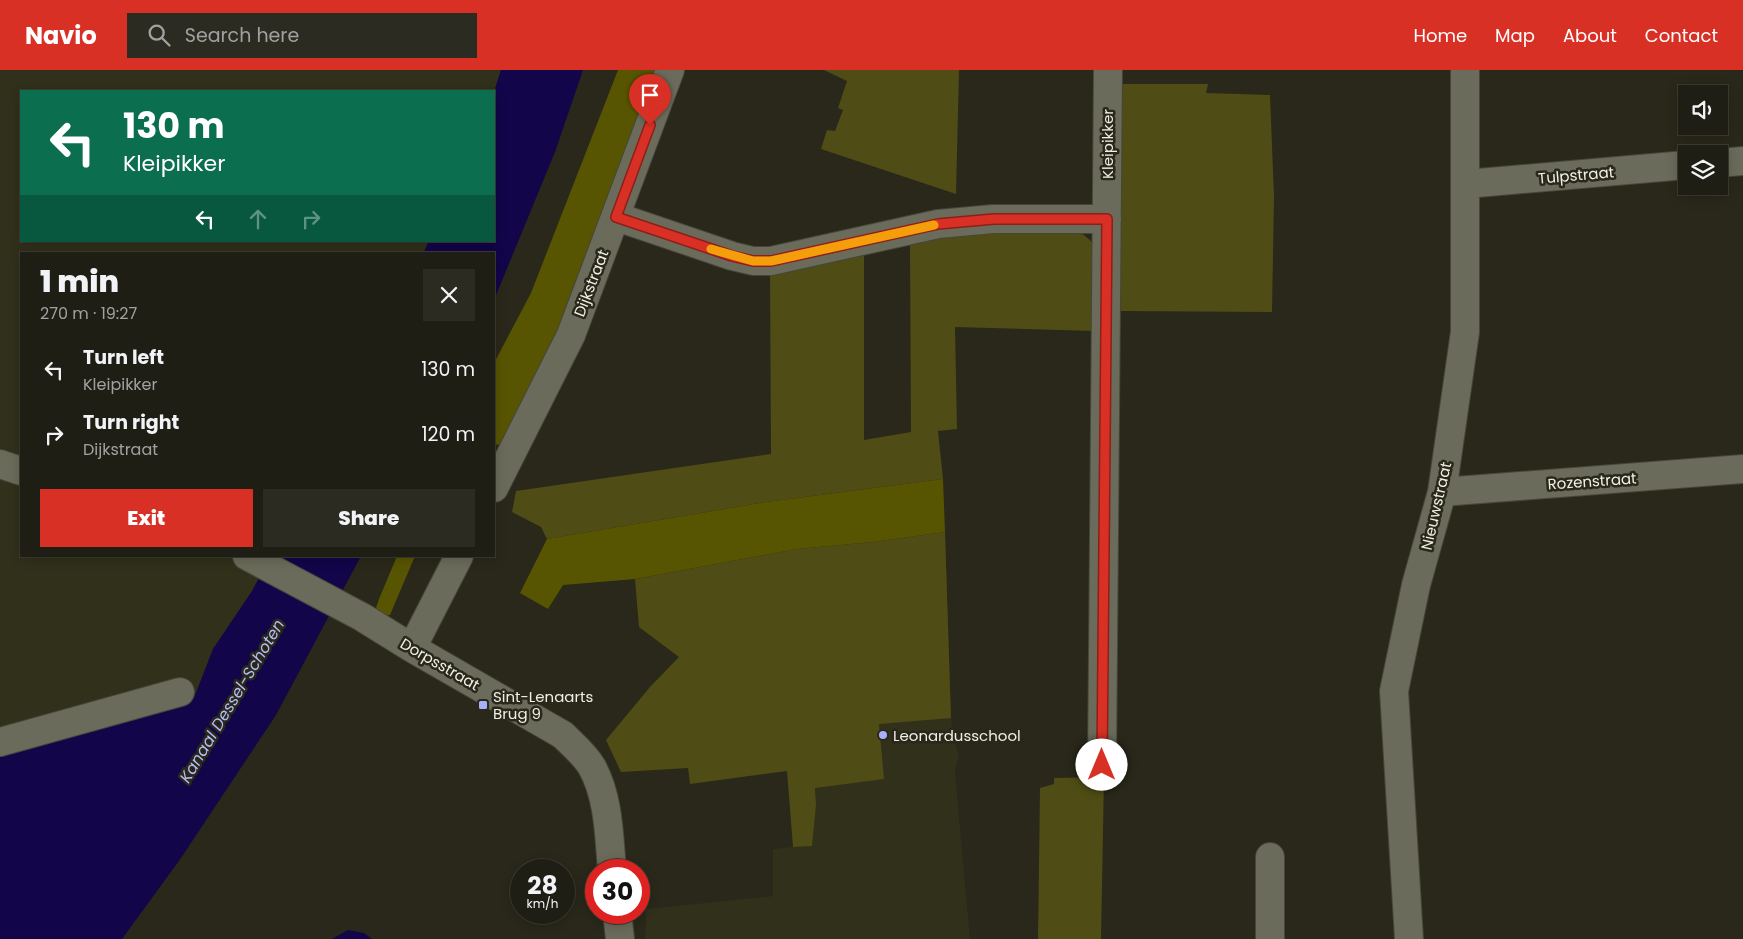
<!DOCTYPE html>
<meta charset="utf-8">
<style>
body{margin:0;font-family:Poppins,sans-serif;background:#2c2b22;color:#f1f3f6;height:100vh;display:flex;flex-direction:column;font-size:19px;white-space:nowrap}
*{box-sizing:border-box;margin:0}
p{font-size:16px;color:#a1a2a0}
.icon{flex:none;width:28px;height:28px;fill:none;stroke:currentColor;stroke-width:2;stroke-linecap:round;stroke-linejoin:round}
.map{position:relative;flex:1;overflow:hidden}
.side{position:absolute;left:20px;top:182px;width:475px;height:305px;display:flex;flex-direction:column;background:#1f1e14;border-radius:0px;box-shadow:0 2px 12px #0003,0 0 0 1px #3c3c34}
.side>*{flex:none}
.top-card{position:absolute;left:20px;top:20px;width:475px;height:152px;border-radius:0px;box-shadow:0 2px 12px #0003,0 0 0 1px #3c3c34;background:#0b6e4f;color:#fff;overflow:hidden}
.fabs{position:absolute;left:1678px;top:15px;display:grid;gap:10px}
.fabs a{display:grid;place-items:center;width:50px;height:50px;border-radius:0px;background:#1f1e14;box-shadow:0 2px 12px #0003,0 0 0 1px #3c3c34;font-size:25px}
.speed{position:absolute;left:510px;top:789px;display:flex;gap:10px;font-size:25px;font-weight:700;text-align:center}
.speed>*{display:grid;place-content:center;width:65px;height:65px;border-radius:50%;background:#1f1e14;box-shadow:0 2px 12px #0003,0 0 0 1px #3c3c34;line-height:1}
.speed small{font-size:12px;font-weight:400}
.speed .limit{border:8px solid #d22;background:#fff;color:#111}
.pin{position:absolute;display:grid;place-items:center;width:42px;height:42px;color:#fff;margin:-51px -21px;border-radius:50% 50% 50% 0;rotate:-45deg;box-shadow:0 0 5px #0007}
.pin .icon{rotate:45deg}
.me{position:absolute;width:55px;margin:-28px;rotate:0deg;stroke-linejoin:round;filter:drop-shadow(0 0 4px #0008)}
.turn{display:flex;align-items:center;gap:18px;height:105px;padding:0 20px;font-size:22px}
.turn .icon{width:65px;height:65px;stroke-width:2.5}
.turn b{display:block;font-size:35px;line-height:42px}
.lanes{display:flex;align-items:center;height:48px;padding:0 20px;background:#0003;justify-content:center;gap:25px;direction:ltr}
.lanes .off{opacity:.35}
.round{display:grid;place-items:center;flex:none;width:52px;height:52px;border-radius:0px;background:#2c2b22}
.summary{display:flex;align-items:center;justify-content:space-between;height:85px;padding:0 20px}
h1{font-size:30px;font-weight:800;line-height:38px}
.primary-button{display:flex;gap:10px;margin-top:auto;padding:10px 20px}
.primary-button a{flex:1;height:58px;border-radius:0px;background:#d93025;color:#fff;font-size:20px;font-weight:800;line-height:58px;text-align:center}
.primary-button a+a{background:#2c2b22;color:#f1f3f6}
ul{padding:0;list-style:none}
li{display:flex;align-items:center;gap:15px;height:65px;padding:0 20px}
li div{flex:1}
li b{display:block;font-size:19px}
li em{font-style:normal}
header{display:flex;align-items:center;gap:30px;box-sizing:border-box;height:70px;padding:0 25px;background:#d93025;color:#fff}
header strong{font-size:24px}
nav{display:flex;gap:28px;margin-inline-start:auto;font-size:18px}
.search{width:350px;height:45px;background:#2c2b22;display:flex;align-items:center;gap:12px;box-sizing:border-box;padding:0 18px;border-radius:0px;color:#a1a2a0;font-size:19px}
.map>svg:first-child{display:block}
</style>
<header>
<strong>Navio</strong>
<div class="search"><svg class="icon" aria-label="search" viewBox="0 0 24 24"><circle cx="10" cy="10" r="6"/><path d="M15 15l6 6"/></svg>Search here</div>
<nav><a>Home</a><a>Map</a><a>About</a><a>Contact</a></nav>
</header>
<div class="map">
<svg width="1743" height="869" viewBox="0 0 1743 869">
<rect width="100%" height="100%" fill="#29281a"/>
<path fill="#31301b" d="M0,0H501L494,22L21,21V171H429L423,184H21V486H271L252,521L213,579L194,628L0,679Z
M945,462L951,648L954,671L959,685L955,702L970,869H645L646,839L773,826V779L812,775L816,735L812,663L873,472Z"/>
<path fill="#4f4d15" d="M824,0H959L956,124L821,79L827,60L835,61L843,40L838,38L847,11Z
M1120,14H1208L1206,23L1270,25L1274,127L1272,242L1120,241Z
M1075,161L1084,165L1093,173L1095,261L955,257L957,359L938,361L943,409L766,432L547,469L541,457L512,442L516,421L771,384L770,203L864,182V370L911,362L910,171L937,163Z
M945,462L951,648L879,654L884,709L815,718L816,735L812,776L793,777L787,701L690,714L688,698L621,702L606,670L650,617L679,587L639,557L635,509L797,479L873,472Z
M1104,707L1101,869H1038L1040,718L1054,714V708Z"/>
<path fill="#585502" d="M618,0H655L608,126L561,257L502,374L494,375V293L531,223Z
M943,409L945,462L873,472L797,479L635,509L563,515L548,539L520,523L547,469L766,432Z
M397,486H415L390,545H385L375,541L379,529Z"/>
<path fill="#12054a" d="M501,0H583L555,82L494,230V184H423L429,171H494V22Z
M271,486H361L276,645L181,788L122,869H0V679L194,628L213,579L252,521Z
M348,860L364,863L372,869H332Z"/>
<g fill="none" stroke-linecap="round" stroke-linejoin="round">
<defs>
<path id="minor" d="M1719,93L1743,91
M1466,114L1686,95
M617,147L732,186L753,191H771L938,154L993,149H1107
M0,394L21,401
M494,418L571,265L670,0
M1442,422L1743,399
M247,486L362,547L412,578L563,665C573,675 585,685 592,697C609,728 609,766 612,800
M412,578L459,486
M0,672L180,622
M1102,695L1108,0
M617,842L620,869
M1270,869V787
M1409,869L1394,621L1416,515L1442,422L1465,262V0"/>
</defs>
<use href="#minor" stroke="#46463b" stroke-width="30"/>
<use href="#minor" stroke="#6b6b5b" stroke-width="28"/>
</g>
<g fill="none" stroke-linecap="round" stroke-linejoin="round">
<defs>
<path id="route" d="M650,55L616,147L732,186L753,191H771L938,154L994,149H1107L1102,695"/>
</defs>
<use href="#route" stroke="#8d1f18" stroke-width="12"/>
<use href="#route" stroke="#d93025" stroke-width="9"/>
<path stroke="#f59e0b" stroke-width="9" d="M711,179L753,191H771L934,155"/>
</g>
<g fill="#a8b0fc" stroke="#29281a" stroke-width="2">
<rect x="478" y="630" width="10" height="10" rx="2.5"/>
<circle cx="883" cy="665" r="5"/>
</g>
<g text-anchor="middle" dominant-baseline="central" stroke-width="5" stroke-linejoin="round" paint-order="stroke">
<g font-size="15" fill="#efefe6" stroke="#29281a">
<text transform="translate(1107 74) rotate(-90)">Kleipikker</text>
<text transform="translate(1576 105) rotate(-5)">Tulpstraat</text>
<text transform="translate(591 213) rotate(-69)">Dijkstraat</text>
<text transform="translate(1592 411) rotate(-4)">Rozenstraat</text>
<text transform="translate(1436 436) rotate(-77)">Nieuwstraat</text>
<text transform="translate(440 594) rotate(30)">Dorpsstraat</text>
</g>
<g font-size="15" fill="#efefe6" stroke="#29281a" text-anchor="start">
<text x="493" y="626">Sint-Lenaarts<tspan x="493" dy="17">Brug 9</tspan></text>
<text x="893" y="665">Leonardusschool</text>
</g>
<g font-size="16" font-style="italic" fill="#b5bdfa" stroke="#29281a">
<text transform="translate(232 631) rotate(-59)">Kanaal Dessel-Schoten</text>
</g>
</g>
</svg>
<div class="fabs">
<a><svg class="icon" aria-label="sound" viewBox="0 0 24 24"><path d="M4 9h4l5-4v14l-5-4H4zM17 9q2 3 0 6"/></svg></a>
<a><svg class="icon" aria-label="layers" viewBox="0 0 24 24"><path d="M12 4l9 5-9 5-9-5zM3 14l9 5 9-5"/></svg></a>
</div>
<div class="speed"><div>28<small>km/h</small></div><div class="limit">30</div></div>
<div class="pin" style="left:650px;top:55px;background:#d93025"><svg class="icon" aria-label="arrive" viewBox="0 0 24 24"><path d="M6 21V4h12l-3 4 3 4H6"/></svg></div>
<svg class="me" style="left:1102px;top:695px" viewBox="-20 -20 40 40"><circle r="19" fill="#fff"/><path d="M0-13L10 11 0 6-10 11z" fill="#d93025"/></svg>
<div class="top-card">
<div class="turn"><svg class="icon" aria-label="left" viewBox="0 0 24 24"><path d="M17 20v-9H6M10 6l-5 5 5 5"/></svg><div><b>130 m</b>Kleipikker</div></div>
<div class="lanes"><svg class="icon" aria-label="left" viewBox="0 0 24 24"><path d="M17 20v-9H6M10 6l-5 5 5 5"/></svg><svg class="icon off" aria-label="ahead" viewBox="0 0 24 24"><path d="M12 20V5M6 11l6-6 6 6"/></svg><svg class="icon off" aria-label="right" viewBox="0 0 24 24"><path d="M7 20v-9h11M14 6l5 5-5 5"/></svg></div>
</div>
<section class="side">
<div class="summary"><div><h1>1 min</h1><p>270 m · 19:27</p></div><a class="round"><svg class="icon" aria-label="close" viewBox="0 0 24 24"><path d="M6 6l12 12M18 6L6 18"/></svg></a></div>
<ul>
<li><svg class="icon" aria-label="left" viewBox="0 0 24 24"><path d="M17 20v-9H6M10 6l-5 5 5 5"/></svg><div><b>Turn left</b><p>Kleipikker</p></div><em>130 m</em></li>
<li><svg class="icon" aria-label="right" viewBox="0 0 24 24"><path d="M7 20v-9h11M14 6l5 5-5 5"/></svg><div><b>Turn right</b><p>Dijkstraat</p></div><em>120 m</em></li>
</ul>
<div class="primary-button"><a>Exit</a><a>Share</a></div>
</section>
</div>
